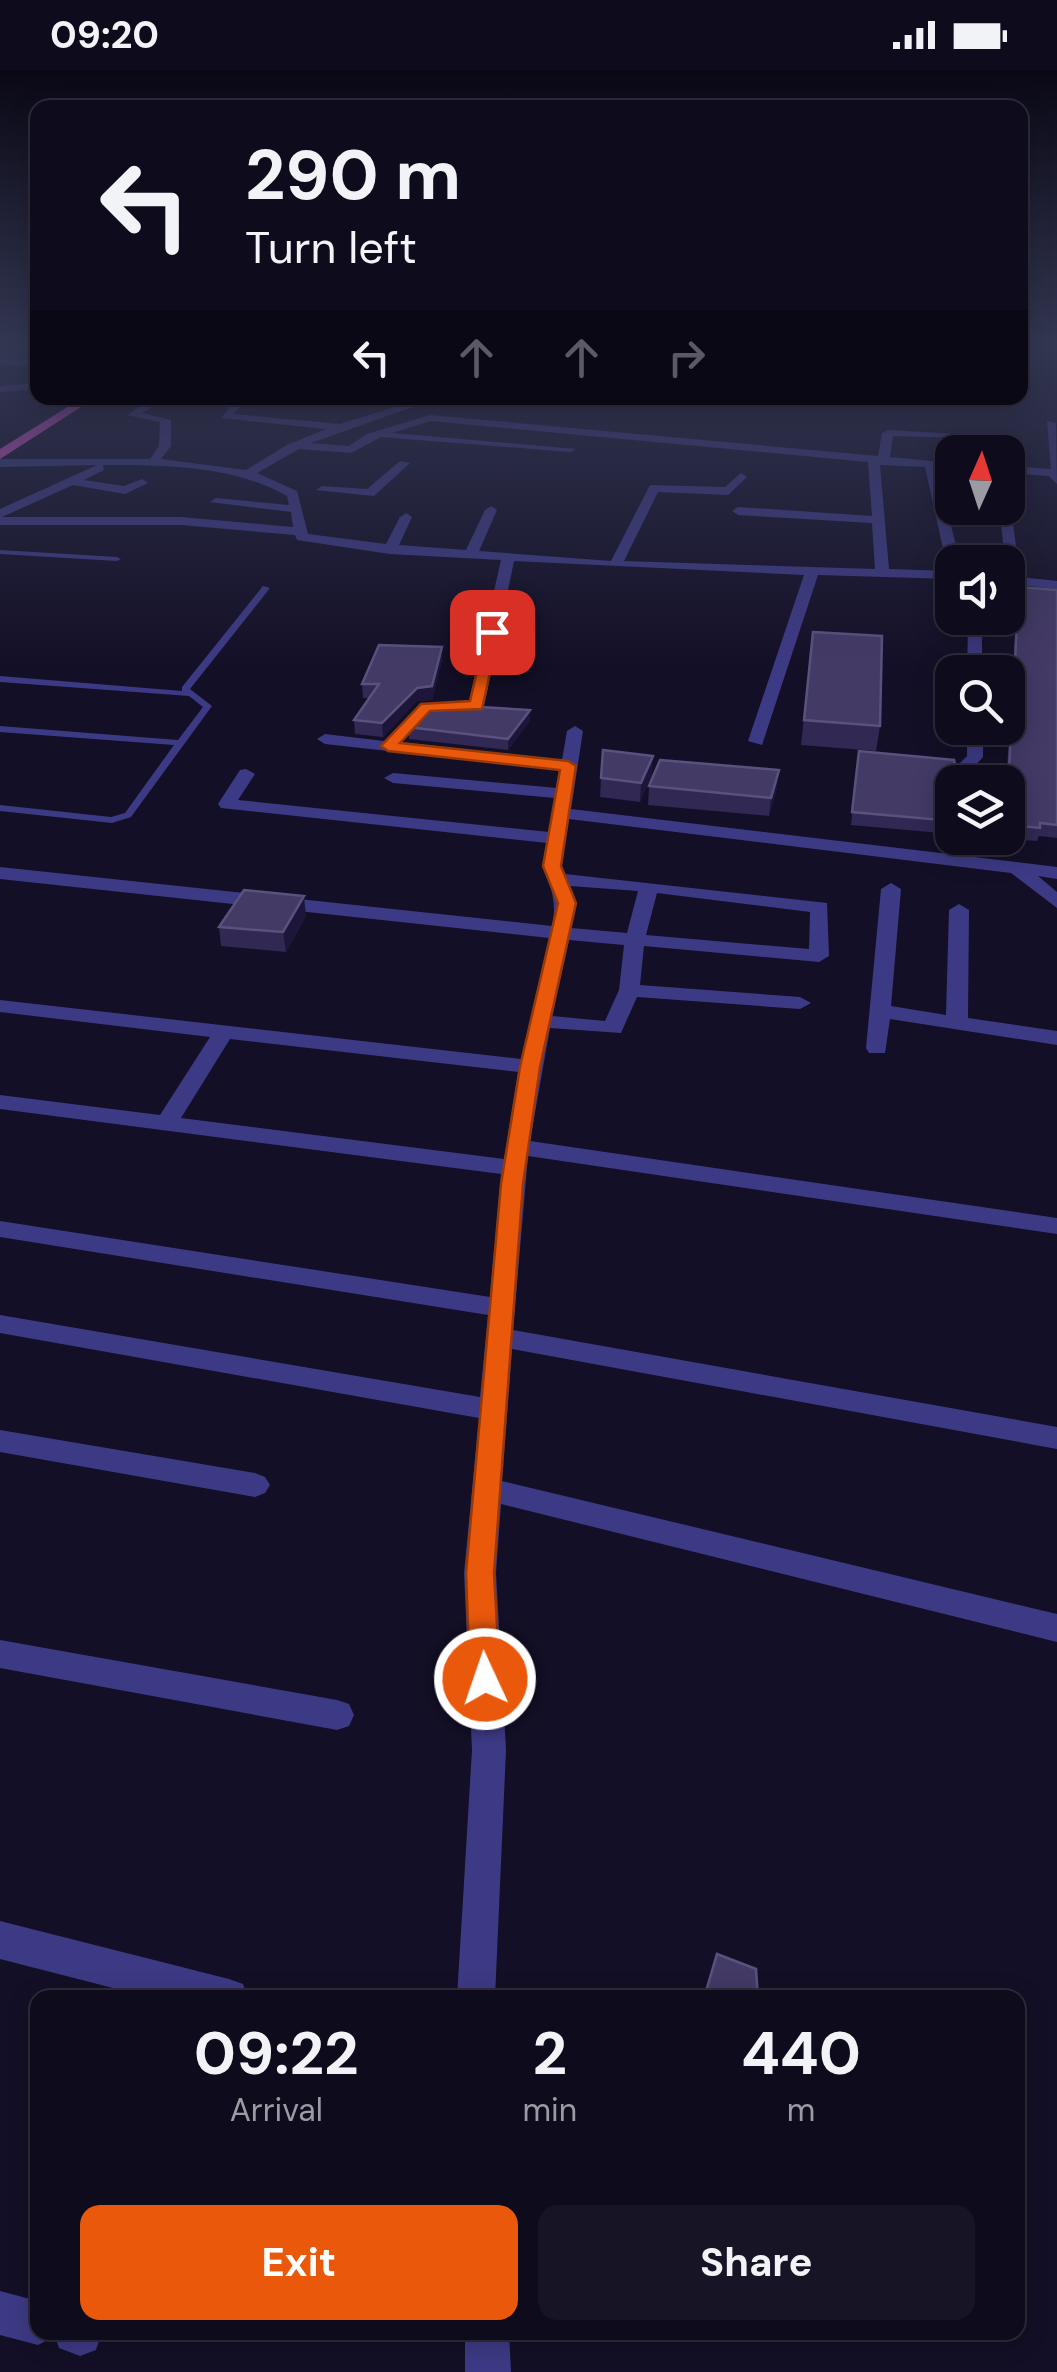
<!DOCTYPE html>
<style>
body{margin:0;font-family:"DM Sans",sans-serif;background:#171425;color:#f1f3f6;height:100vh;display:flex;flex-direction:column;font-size:38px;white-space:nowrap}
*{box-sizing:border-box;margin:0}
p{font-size:32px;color:#9b9ba3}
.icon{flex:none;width:55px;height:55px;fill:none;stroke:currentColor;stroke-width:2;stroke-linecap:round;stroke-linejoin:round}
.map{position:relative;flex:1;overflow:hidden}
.panel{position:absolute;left:30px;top:1920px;width:995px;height:350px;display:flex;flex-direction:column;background:#0e0b1c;border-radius:20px;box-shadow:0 5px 25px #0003,0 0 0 2px #2e2b3b}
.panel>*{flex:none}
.top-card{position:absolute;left:30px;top:30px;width:998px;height:305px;border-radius:20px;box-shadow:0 5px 25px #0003,0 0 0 2px #2e2b3b;background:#0e0b1c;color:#f1f3f6;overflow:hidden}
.needle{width:65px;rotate:3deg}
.buttons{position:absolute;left:935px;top:365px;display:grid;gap:20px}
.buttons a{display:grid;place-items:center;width:90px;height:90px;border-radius:20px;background:#0e0b1c;box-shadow:0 5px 25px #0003,0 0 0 2px #2e2b3b;font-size:50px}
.pin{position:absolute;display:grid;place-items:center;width:85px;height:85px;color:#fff;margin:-42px;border-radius:20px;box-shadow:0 5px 15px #0006}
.me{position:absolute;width:110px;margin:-55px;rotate:357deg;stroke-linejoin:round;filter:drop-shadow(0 0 8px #0008)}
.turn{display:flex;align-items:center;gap:35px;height:210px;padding:0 50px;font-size:45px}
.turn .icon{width:130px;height:130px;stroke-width:2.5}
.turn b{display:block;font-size:70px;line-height:85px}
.lanes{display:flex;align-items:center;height:95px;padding:0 50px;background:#0003;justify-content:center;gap:50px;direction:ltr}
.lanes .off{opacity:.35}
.eta{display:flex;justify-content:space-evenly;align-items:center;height:170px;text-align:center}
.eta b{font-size:60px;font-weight:700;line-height:70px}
.primary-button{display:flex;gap:20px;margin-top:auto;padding:20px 50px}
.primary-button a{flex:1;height:115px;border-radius:20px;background:#ea580c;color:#fff;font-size:40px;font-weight:700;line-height:115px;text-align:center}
.primary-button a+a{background:#171425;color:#f1f3f6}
.status{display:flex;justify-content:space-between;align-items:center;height:70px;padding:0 50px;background:#0e0b1c;direction:ltr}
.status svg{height:28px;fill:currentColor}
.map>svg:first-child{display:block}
</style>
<div class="status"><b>09:20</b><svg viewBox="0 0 49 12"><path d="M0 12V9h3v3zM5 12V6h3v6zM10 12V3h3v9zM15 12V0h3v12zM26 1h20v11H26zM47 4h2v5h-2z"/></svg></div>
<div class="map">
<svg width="1057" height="2302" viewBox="0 0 1057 2302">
<rect width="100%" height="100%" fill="#130f26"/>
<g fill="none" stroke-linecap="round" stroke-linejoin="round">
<path fill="#3d3a85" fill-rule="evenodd" d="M0,480L117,487L121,489L117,491L0,484Z
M263,516L270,518L190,619L212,636L131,747L112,753L0,741V735L111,747L125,743L174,675L0,662V656L178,670L203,637L189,626L0,612V606L182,621V617Z"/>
<path fill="#3d3a85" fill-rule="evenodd" d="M0,288L38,291V297L0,294Z
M38,313V319L0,322V316Z
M153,328H165L142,343L171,350V376L161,389L246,400L287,375L326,359L221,348L238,328H248L234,344L340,354L424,328H438L311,373L349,376L367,364L430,345L878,386L882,363L888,360L974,365L968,368L893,366L890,387L952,393V399L937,398L960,492L952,496L946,492L925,397L880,395L889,499L952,501V509L818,505L762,675L748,671L804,505L514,491L484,636L476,641L430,642L401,672L562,690L567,661L575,656L583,661L571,739L1057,797V809L1038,806L1057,822V838L1011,803L569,749L561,796L565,804L827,833L829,886L819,892L644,876L640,915L800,927L811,933L800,939L637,927L621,963L550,958L530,1071L1057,1148V1164L528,1086L513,1260L1057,1357V1379L512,1279L502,1411L1057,1544V1572L501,1434L496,1503L506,1680L495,1928H457L472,1680L464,1503L479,1348L0,1263V1245L480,1327L488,1245L0,1167V1151L490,1227L501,1104L0,1039V1025L160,1045L210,967L0,942V930L521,989L549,868L0,809V797L552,856C560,820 540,809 547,773L221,738L218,734L240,700L246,699L255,704L238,730L549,762L555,728L393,713L384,708L393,703L557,718L560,700L325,674L317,669L325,664L384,671L420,634L469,631L501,490L390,484L297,470L295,465L181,455H0V439L97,395L0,397V389H150L159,376L160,352L127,345ZM431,351L868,392L872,446L738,437L732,441L738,445L872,453L875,499L624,491L658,422L728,425L747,407L741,403L725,417L650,415L611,491L479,481L497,440L491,436L485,440L466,480L399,475L412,447L406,443L400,447L386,474L308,464L297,421L257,403L299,379L351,383L381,367L570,382L576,379L392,363ZM103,395C165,395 232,395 287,426L289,435L216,428L210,432L291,442L293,457L181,447H2L73,415L125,424L148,413L142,409L124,416L84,410L104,400ZM570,816L638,821L627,863L571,858L577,833ZM657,823L810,842L809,879L646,865ZM569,870L624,875L619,920L605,951L552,946ZM230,969L518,1002L504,1089L181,1048Z
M1047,351L1056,353L1057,414L1049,406L1008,403V396L1051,399Z
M400,391L410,393L374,426L316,420L322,416L367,419Z
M1008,435L1011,438L1020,507L1057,511V519L1008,514L999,438Z
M975,554L982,558V602H967L968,558Z
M967,658H983V687L973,698L971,712H955L956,697L967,686Z
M891,813L901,819L891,936L946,945L949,840L959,834L969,840L968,948L1057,961V975L890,949L885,983H869L866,978L881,819Z
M0,1360L255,1403L265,1407L270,1415L265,1423L255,1427L0,1382Z
M0,1570L337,1630L349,1634L354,1645L349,1656L337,1660L0,1598Z
M0,1851L229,1909L243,1914L248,1928H152L0,1889Z
M0,2221L38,2231V2262H102L96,2280L80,2286L59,2278L55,2266L38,2275L0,2265Z
M465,2262H509L511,2302H465Z"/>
<path fill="#e055d1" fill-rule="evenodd" d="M82,328H95L0,389V379Z"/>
</g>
<path fill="#312854" d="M1019,517L1057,520V768L1039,766L1037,771L993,768H1008V712H952V764L851,755L859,681L957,703H973L1007,699L1017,528Z
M813,562L880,656L876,681L801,675Z
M442,577V590L432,630L417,631L383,667L355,664L354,650L369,628H363L362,614Z
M530,651L508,680L409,669L408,657Z
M652,704L640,732L600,727L601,708Z
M649,716L777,718L769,746L648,735Z
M306,846L286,882L221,876L219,857Z"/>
<path fill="#1d163a" d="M442,577V590L432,630L417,631L383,667L382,653Z
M530,640V651L508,680V669Z
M653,686L652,704L640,732L641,713Z
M779,700L777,718L769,746L771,728Z
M304,826L306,846L286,882L283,862Z"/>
<path fill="#433a66" stroke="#5a527e" stroke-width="2.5" d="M1019,517L1057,520V755L1040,753V758L1008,755V712H952V751L852,742L859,681L954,690L957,703H973L978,697L1009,699Z
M813,562L882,566L880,656L804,650Z
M379,575L442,577L432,616L417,618L382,653L354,650L379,614H362Z
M431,634L530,640L508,669L408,657Z
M603,680L653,686L641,713L601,708Z
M660,690L779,700L771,728L649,716Z
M244,820L304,826L283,862L219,857Z
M717,1884L756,1899L758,1928H704Z"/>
<linearGradient id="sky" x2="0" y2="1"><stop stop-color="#0a0815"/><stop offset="0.46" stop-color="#333752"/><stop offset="1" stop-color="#333752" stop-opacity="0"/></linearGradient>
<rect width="1057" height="599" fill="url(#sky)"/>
<path fill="#ea580c" stroke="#983908" stroke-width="2.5" d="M487,559L499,562L482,639L430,641L400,673L568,691L576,696L561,796L576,833L540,997L523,1114L494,1503L500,1609L496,1618L485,1622L475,1618L470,1609L466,1503L501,1114L520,997L558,833L543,796L560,700L388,681L381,676L421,634L470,631Z"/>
</svg>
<div class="buttons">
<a><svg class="needle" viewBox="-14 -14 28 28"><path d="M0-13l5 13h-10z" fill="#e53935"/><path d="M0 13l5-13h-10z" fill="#9b9ba3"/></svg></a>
<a><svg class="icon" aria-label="sound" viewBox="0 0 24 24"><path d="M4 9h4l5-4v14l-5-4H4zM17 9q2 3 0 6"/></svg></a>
<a><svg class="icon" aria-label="search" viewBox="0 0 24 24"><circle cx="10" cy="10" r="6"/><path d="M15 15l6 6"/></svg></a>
<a><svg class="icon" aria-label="layers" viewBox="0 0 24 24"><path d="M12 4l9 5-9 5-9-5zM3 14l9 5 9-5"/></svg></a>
</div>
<div class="pin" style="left:492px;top:562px;background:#d93025"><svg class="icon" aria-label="arrive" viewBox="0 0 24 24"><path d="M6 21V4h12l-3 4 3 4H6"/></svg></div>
<svg class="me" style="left:485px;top:1609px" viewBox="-20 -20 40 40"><circle r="17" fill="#ea580c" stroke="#fff" stroke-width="3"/><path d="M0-11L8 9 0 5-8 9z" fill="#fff"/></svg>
<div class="top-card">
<div class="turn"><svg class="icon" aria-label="left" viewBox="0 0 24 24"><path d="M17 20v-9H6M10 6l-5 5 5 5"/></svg><div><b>290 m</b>Turn left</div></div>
<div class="lanes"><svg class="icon" aria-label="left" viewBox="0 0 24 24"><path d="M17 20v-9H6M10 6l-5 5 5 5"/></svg><svg class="icon off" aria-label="ahead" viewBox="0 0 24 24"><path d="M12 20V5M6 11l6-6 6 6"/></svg><svg class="icon off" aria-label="ahead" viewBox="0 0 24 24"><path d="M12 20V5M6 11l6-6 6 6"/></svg><svg class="icon off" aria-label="right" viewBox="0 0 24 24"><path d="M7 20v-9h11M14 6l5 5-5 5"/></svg></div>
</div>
<section class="panel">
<div class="eta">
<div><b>09:22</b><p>Arrival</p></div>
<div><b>2</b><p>min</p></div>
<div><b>440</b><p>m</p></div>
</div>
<div class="primary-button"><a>Exit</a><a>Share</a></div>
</section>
</div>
